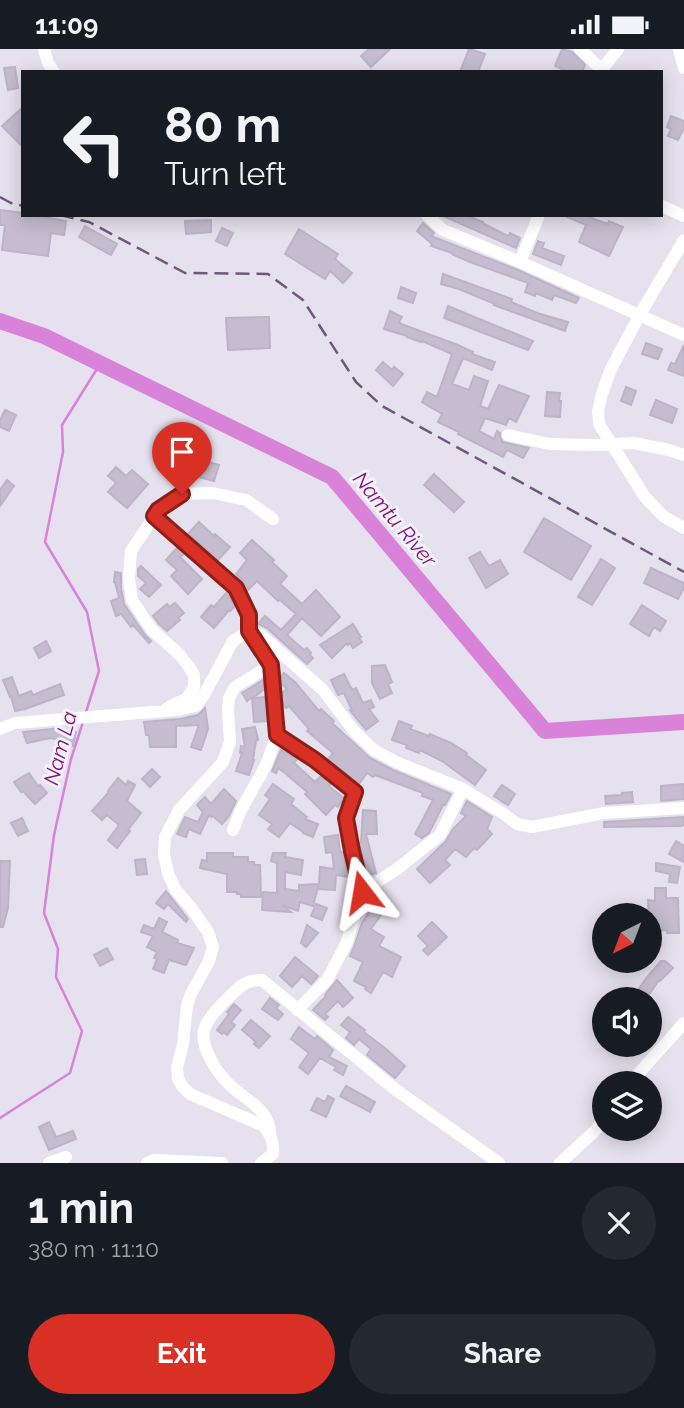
<!DOCTYPE html>
<meta charset="utf-8">
<style>
body{margin:0;font-family:Raleway,sans-serif;background:#242831;color:#f1f3f6;height:100vh;display:flex;flex-direction:column;font-size:26px;white-space:nowrap}
*{box-sizing:border-box;margin:0}
p{font-size:23px;color:#9ea1a6}
.icon{flex:none;width:38px;height:38px;fill:none;stroke:currentColor;stroke-width:2;stroke-linecap:round;stroke-linejoin:round}
.map{position:relative;height:1114px;overflow:hidden}
.details{display:flex;flex-direction:column;background:#171b24;flex:1}
.details>*{flex:none}
.banner{position:absolute;left:21px;top:21px;width:642px;height:147px;border-radius:0px;box-shadow:0 4px 18px #0003;background:#171b24;color:#f1f3f6;overflow:hidden}
.needle{width:46px;rotate:222deg}
.tools{position:absolute;left:592px;top:854px;display:grid;gap:14px}
.tools a{display:grid;place-items:center;width:70px;height:70px;border-radius:50%;background:#171b24;box-shadow:0 4px 18px #0003;font-size:35px}
.pin{position:absolute;display:grid;place-items:center;width:60px;height:60px;color:#fff;margin:-72px -30px;border-radius:50% 50% 50% 0;rotate:-45deg;box-shadow:0 0 7px #0007}
.pin .icon{rotate:45deg}
.me{position:absolute;width:77px;margin:-38px;rotate:346deg;stroke-linejoin:round;filter:drop-shadow(0 0 5px #0008)}
.turn{display:flex;align-items:center;gap:24px;height:147px;padding:0 28px;font-size:32px}
.turn .icon{width:91px;height:91px;stroke-width:2.5}
.turn b{display:block;font-size:49px;line-height:60px}
.round{display:grid;place-items:center;flex:none;width:74px;height:74px;border-radius:37px;background:#242831}
.headline{display:flex;align-items:center;justify-content:space-between;height:119px;padding:0 28px}
h1{font-size:42px;font-weight:700;line-height:52px}
.action{display:flex;gap:14px;margin-top:auto;padding:14px 28px}
.action a{flex:1;height:80px;border-radius:42px;background:#d93025;color:#fff;font-size:28px;font-weight:700;line-height:80px;text-align:center}
.action a+a{background:#242831;color:#f1f3f6}
.status{display:flex;justify-content:space-between;align-items:center;height:49px;padding:0 35px;background:#171b24;direction:ltr}
.status svg{height:19px;fill:currentColor}
.map>svg:first-child{display:block}
</style>
<div class="status"><b>11:09</b><svg viewBox="0 0 49 12"><path d="M0 12V9h3v3zM5 12V6h3v6zM10 12V3h3v9zM15 12V0h3v12zM26 1h20v11H26zM47 4h2v5h-2z"/></svg></div>
<div class="map">
<svg width="684" height="1114" viewBox="0 0 684 1114">
<rect width="100%" height="100%" fill="#e6e1ee"/>
<g fill="none" stroke-linecap="round" stroke-linejoin="round">
<path stroke="#d982d9" stroke-width="2.5" d="M86,663L99,622L87,563L45,493L63,403L62,376L100,315
M0,1069L70,1024L82,982L56,928L58,900L44,864L54,786L71,710L83,673"/>
<path stroke="#d982d9" stroke-width="16" d="M0,272L44,287L332,428L545,682L684,673"/>
</g>
<path fill="#c5bdcf" stroke="#bcb3c8" stroke-width="2" d="M369,0H390L371,18L361,7Z
M469,0L485,5L478,23H460Z
M562,0L572,3L585,16L582,23H568L555,17Z
M15,18L18,39L8,41L4,19Z
M23,58V98L2,77Z
M671,67L684,72V79L678,91L668,87L671,80L667,78Z
M0,161L23,164V166H33L66,172L64,186L51,184L48,207L2,201L5,176H0Z
M441,166H465L483,173L482,174L508,187L510,184L520,189L516,199Z
M563,166H583L608,175L609,172L623,178L609,207L579,193L586,176Z
M211,171V183L186,185L185,172Z
M423,174L434,184L431,187L518,221L579,249L576,254L554,246L552,251L536,244L535,247L525,243L528,234L470,213L452,205V204L431,197L432,195L417,182Z
M85,177L117,195L111,206L79,188Z
M222,179L233,184L227,197L216,192Z
M299,180L338,205L335,210L352,224L343,234L330,222L325,230L285,205Z
M538,192L544,194L542,199L564,207L561,216L533,205Z
M443,225L512,250L511,253L537,264L568,273L565,282L494,256L495,255L459,240L441,235Z
M401,238L416,244L413,254L398,249Z
M448,257L533,292L528,301L444,269Z
M390,262L402,268L399,273L401,275L458,296L473,303L472,305L495,313L492,321L463,309L452,335L469,341L474,327L488,332L480,357L488,360L499,336L529,347L516,373L509,369L506,376L485,369L479,382L494,390L497,382L500,384V388L503,393L529,399L523,409L507,401L503,408L458,385L459,383L438,373L442,365L422,353L427,343L437,348L452,305L422,292L421,293L407,288V287L384,280Z
M269,268L270,299L228,301L226,269Z
M646,294L662,300L658,310L642,305Z
M684,296V327L668,321L671,314L675,315Z
M383,313L392,321L394,318L403,325L393,337L376,321Z
M626,338L636,342L631,356L621,352Z
M547,343L560,344L559,352H561L560,368L545,367Z
M656,351L677,360L672,374L650,366Z
M5,361L16,366L9,382L0,378V371Z
M176,406L201,414L202,411L219,416L214,432L172,421Z
M116,418L126,427L132,421L148,435L127,459L108,443L116,434L108,427Z
M434,425L464,453L454,463L424,436Z
M7,431L14,437L0,457V441Z
M544,469L591,497L571,531L524,503Z
M199,473L214,487L215,485L230,498L218,511L188,485Z
M252,491L274,511L272,513L287,527L280,535L302,555L316,541L340,568L321,587L302,569L287,586L304,601L307,599L311,604L310,606L313,609L307,615L267,579L258,575L265,567L281,581L296,565L280,551L278,552L257,532L247,542L241,532L242,531L236,525L247,511L240,504Z
M177,499L184,505L180,508L202,530L188,545L171,527L177,521L166,511Z
M480,503L489,517L500,511L508,525L486,539L469,509Z
M601,510L615,519L592,556L578,548Z
M141,517L161,536L149,548L140,540L146,534L138,527V520Z
M651,519L684,534V539L678,550L644,534Z
M115,523L121,524V544L122,543L124,555L145,586L151,592L149,594L133,576L131,578L121,565L116,567L111,552L119,549L115,533H114Z
M227,543L235,557L230,562L229,561L214,579L201,568L211,556L214,558Z
M175,554L184,564L178,569L180,571L167,582L159,575L153,567L167,555L169,558Z
M642,556L666,572L660,582L654,578L649,587L630,575Z
M353,575L361,588L359,589L362,593L353,599L350,594L348,596L347,594L332,609L320,596Z
M46,592L51,602L39,609L34,599Z
M385,616L392,633L388,635L392,644L380,650L372,634V617Z
M284,624L295,633L319,662L321,660L334,672L332,674L370,709L393,721L451,745L445,756H443L429,784L422,789L415,785L433,751L422,747L423,744L375,726L373,728L367,724L359,735L328,710L333,704L307,682L309,680L289,657L286,659L283,656L282,644L287,640L281,634V628Z
M344,625L352,641L356,639L363,654L371,651L374,658L369,660L378,672L366,681L352,664L350,661H352L344,644L338,646L331,631Z
M12,628L19,647L31,642L33,646L60,635L64,646L25,660L15,662L11,647L10,648L3,631Z
M263,631L264,640L253,649L265,648L267,672L254,673L252,648L247,652L242,644Z
M205,659L208,680L201,701L191,698L199,676L176,677V698H150L149,686H146L144,673L180,670L198,666Z
M399,672L412,677L410,680L429,687L430,685L451,694L467,704L466,706L486,721L475,736L442,712L420,701L419,704L406,699L407,696L392,691Z
M255,678L258,691H256L253,711H254L249,726L236,722L242,704H240L241,697L245,698L242,680Z
M61,679L76,683L73,697L60,694V691L50,689L27,694L23,683Z
M281,701L297,710L294,714L315,733L321,727L331,735L329,736L331,739L344,749L338,758L335,756L326,766L305,745L307,743L285,724L278,719L276,724L272,722Z
M152,720L160,728L150,738L142,730Z
M29,724L38,737L40,736L47,744L35,755L23,742L21,743L14,733Z
M118,729L126,736L128,732L135,736L127,752L141,764L128,781L130,782L117,799L108,791L119,776L107,766L102,771L92,762L109,743L108,742Z
M273,735L294,750L291,755L307,768L305,770L318,775L313,788L303,784V783L290,774L279,788L268,780L272,775L259,766L270,750L265,746Z
M684,735V750L661,752V737Z
M502,736L515,745L508,756L494,747Z
M224,740L236,752L229,767L222,775L213,767L211,768L209,766L200,785L189,780L186,788L177,785L185,768L198,773L203,763L197,756L205,748L211,755Z
M632,743L633,753L606,755L605,747L622,746V744Z
M467,752L492,768L487,780L492,785L477,801L474,799L466,808L455,800L445,811L450,816L430,834L417,820L446,792L453,780L466,767L461,764Z
M363,761L376,762L377,785H366L376,824L367,826L359,794L361,793Z
M684,768V776L681,777L604,778V773H605Z
M22,769L28,782L18,787L11,774Z
M338,786L340,803H343L349,828L336,826L335,841L318,840V838L313,857L300,853L298,862L282,856L291,863L262,861L263,843L277,844V814L271,812L273,804H286L285,808L303,811L301,826L285,823V840L299,842V836L319,835L320,818L334,820L332,803L326,804L324,788Z
M676,792L684,797V813L669,805Z
M207,804H233V808H248V813H254V816H260L261,848H241V845H237V843H227V825L200,819L202,811L207,812Z
M145,810L147,825L137,826L135,811Z
M0,812H10L8,859L3,878H0Z
M656,814L680,818L677,834L669,833L670,825L656,822Z
M655,839H666V849H678L679,884H667V881L649,882L648,851L655,852Z
M166,842L188,870L186,873L168,855L164,860L156,854Z
M316,855L327,859L322,871L311,867Z
M372,859L381,866L371,880L384,888L379,897L401,908L392,928L383,923L371,944L365,940L366,938L354,932L363,913L350,907L354,898L362,874Z
M159,869L167,873L162,883L178,891L177,894L194,899L186,916L169,911L164,924L153,920L157,910L154,909L157,903L147,898L153,887L141,883L144,876L154,880Z
M432,873L447,888L428,906L423,901L428,897L418,887Z
M307,876L318,884L306,898L301,894Z
M107,899L113,910L100,917L94,906Z
M295,908L318,927L311,935L302,927L292,938L280,927Z
M661,912H665L673,919L660,932L659,931L646,950H639L642,944L638,941L647,928Z
M337,931L353,949L343,958L338,952L325,965L328,968L325,971L313,961L326,947L325,946Z
M270,949L279,956L276,959L283,965L278,971L262,960Z
M234,955L241,961L231,973L235,976L227,986L224,983L222,985L217,981L229,965L227,963Z
M348,968L365,981L364,983L386,1000L405,1017L395,1029L367,1006L371,1000L359,990L354,996L346,989L350,983L341,976Z
M251,971L270,987L259,999L254,995L256,993L242,981Z
M299,978L315,990L317,987L333,1001L329,1008L347,1017L343,1026L334,1021L336,1018L320,1009L308,1025L299,1018L309,1004L291,990Z
M346,1037L375,1053L370,1063L340,1047Z
M328,1047L334,1050L326,1068L311,1061L317,1049L325,1053Z
M49,1073L56,1088L73,1082L76,1090L49,1101L39,1078Z"/>
<g fill="none" stroke-linecap="round" stroke-linejoin="round">
<path stroke="#fff" stroke-width="12" d="M44,0L48,14L54,23
M580,0L601,20
M679,0L684,19
M600,23L618,0
M662,157L684,167
M427,166L443,181L520,213L684,286
M684,191L639,267L610,322L602,345L598,362L599,375L645,448L663,467L684,479
M520,213L539,166
M508,386L550,395L594,396L634,394L669,401L684,406
M154,467L236,539L249,566V582L271,616L277,686
M167,659L187,649L194,638V626L189,618L180,606L152,581L132,551L129,529L131,502L158,462L182,445L213,444L246,451L273,470
M0,680L15,674L178,661L196,657L205,644L233,592L249,582L261,586L323,641L354,682L374,701L396,713L463,740L504,765L517,775L532,778L604,764L684,759
M233,781L241,761L266,716L277,686L315,711L355,743L346,769L352,802L362,843L346,895L327,931L297,961
M362,843L397,820L440,786L463,740
M630,1034L684,974
M270,1086C271,1062 248,1052 232,1038C219,1027 200,999 204,981C208,968 220,957 230,947C241,936 247,931 262,931L396,1041L499,1114
M49,1114L66,1108
M147,1114L154,1111L222,1114
M261,1114L273,1105C274,1093 271,1087 264,1077L190,1045L182,1037L178,1029L177,1019L183,995L187,957L191,945L209,912L213,898L208,883L192,860L175,840L168,824L164,806L165,788L179,761L223,713L230,693L228,662L229,649L235,638L271,616
M560,1114L595,1082L604,1070"/>
<path stroke="#6e597c" stroke-width="2.5" stroke-dasharray="14 7" stroke-linecap="butt" d="M0,148L11,154L23,157
M60,166L89,173L185,224L268,225L303,251L356,333L382,357L684,523"/>
</g>
<g fill="none" stroke-linecap="round" stroke-linejoin="round">
<defs>
<path id="route" d="M182,445L158,461L154,467L236,539L249,566V582L271,616L277,686L315,711L355,743L346,769L352,802L362,843"/>
</defs>
<use href="#route" stroke="#8d1f18" stroke-width="18"/>
<use href="#route" stroke="#d93025" stroke-width="12"/>
</g>
<g text-anchor="middle" dominant-baseline="central" stroke-width="6" stroke-linejoin="round" paint-order="stroke">
<g font-size="21" font-style="italic" fill="#841182" stroke="#f5f2fa">
<text transform="translate(395 470) rotate(50)">Namtu River</text>
<text transform="translate(60 699) rotate(-75)">Nam La</text>
</g>
</g>
</svg>
<div class="tools">
<a><svg class="needle" viewBox="-14 -14 28 28"><path d="M0-13l5 13h-10z" fill="#e53935"/><path d="M0 13l5-13h-10z" fill="#9ea1a6"/></svg></a>
<a><svg class="icon" aria-label="sound" viewBox="0 0 24 24"><path d="M4 9h4l5-4v14l-5-4H4zM17 9q2 3 0 6"/></svg></a>
<a><svg class="icon" aria-label="layers" viewBox="0 0 24 24"><path d="M12 4l9 5-9 5-9-5zM3 14l9 5 9-5"/></svg></a>
</div>
<div class="pin" style="left:182px;top:445px;background:#d93025"><svg class="icon" aria-label="arrive" viewBox="0 0 24 24"><path d="M6 21V4h12l-3 4 3 4H6"/></svg></div>
<svg class="me" style="left:362px;top:843px" viewBox="-20 -20 40 40"><path d="M0-17L14 15 0 8-14 15z" fill="#d93025" stroke="#fff" stroke-width="4"/></svg>
<div class="banner">
<div class="turn"><svg class="icon" aria-label="left" viewBox="0 0 24 24"><path d="M17 20v-9H6M10 6l-5 5 5 5"/></svg><div><b>80 m</b>Turn left</div></div>
</div>
</div>
<section class="details">
<div class="headline"><div><h1>1 min</h1><p>380 m · 11:10</p></div><a class="round"><svg class="icon" aria-label="close" viewBox="0 0 24 24"><path d="M6 6l12 12M18 6L6 18"/></svg></a></div>
<div class="action"><a>Exit</a><a>Share</a></div>
</section>
